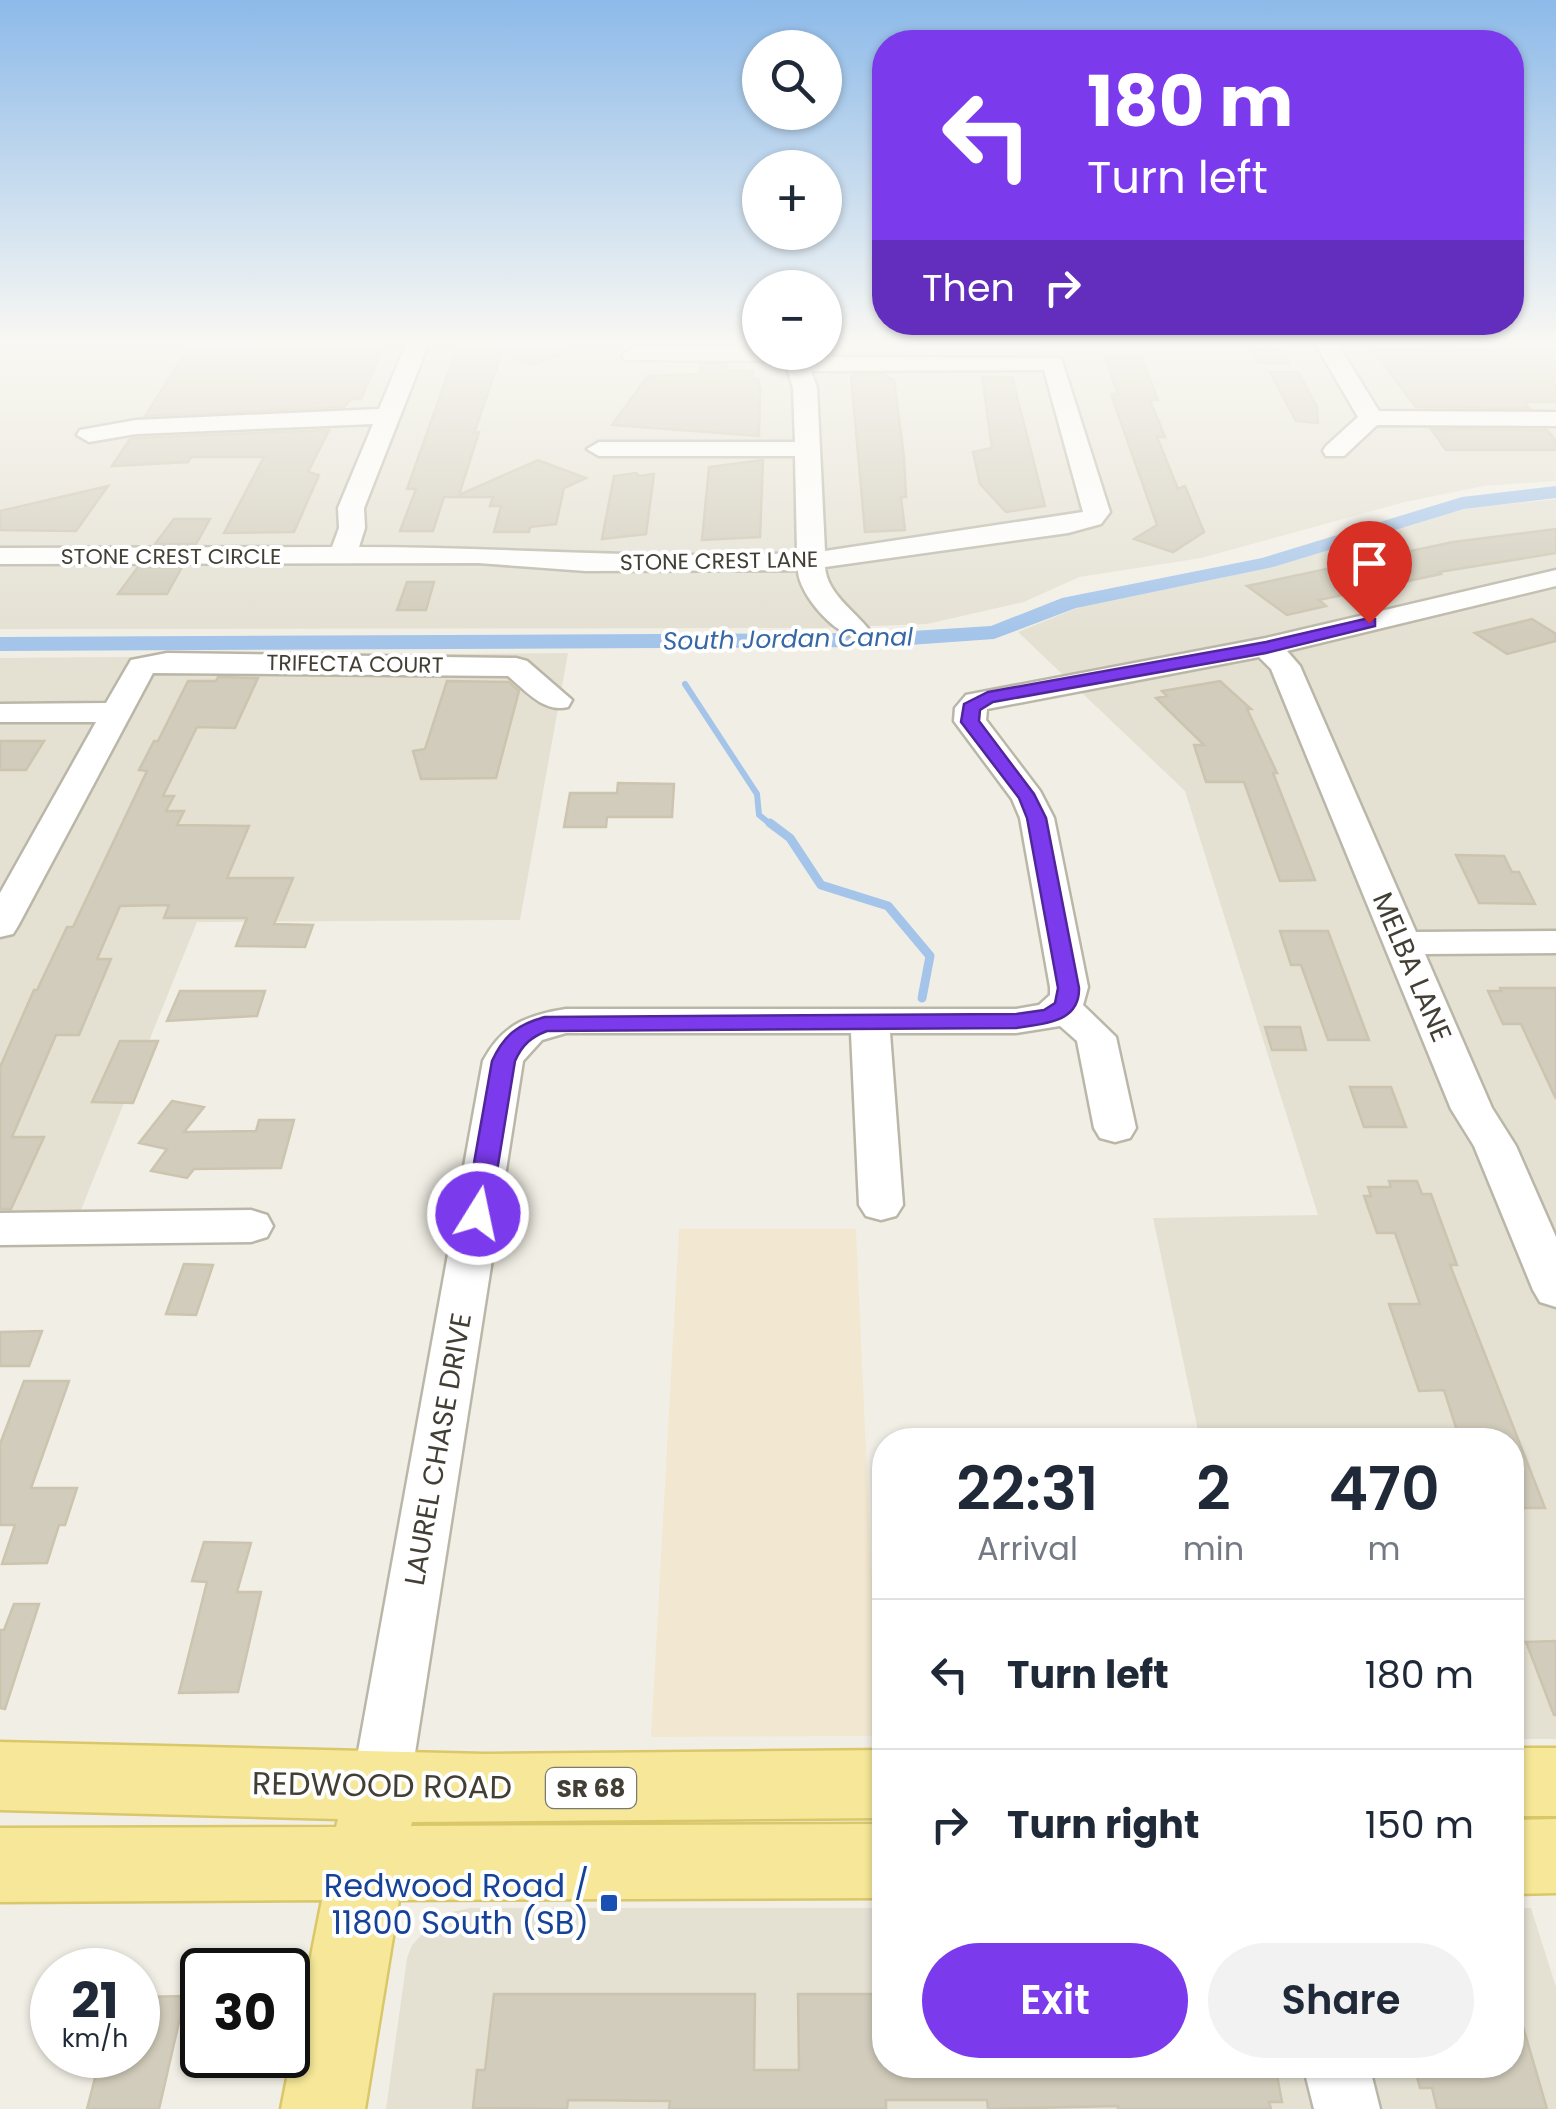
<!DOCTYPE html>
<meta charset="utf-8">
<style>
body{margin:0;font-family:Poppins,sans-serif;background:#f2f2f3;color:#1f2937;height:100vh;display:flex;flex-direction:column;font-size:38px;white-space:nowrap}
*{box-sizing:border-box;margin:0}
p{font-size:32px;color:#747a83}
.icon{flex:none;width:55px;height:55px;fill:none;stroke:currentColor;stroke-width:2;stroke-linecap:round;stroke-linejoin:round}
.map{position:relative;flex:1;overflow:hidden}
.sheet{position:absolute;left:872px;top:1428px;width:652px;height:650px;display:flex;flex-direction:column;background:#fff;border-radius:40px;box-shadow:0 2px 8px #0004}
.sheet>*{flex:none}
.banner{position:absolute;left:872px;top:30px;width:652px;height:305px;border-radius:40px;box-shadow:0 2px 8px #0004;background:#7c3aed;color:#fff;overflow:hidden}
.controls{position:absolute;left:742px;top:30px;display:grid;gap:20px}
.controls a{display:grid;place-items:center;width:100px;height:100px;border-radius:50%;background:#fff;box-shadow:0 2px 8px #0004;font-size:50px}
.speed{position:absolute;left:30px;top:1948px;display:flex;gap:20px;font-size:50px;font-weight:700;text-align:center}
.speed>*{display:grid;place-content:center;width:130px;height:130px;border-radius:50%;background:#fff;box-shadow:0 2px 8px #0004;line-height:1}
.speed small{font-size:25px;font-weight:400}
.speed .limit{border:5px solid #111;border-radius:15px;background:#fff;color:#111}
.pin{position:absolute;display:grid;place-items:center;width:85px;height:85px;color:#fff;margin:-102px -42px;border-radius:50% 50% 50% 0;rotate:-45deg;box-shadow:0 0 10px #0007}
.pin .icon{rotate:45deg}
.me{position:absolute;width:110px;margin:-55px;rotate:10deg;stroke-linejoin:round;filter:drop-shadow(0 0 8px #0008)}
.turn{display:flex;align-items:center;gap:35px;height:210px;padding:0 50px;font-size:45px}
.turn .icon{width:130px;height:130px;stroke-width:2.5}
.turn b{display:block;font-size:70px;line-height:85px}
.then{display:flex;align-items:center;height:95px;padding:0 50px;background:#0003;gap:20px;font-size:38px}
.eta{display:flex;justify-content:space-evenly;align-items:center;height:170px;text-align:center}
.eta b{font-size:60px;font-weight:600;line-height:70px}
.action{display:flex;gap:20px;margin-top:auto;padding:20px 50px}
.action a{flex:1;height:115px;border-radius:60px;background:#7c3aed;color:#fff;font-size:40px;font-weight:600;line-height:115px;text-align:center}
.action a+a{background:#f2f2f3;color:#1f2937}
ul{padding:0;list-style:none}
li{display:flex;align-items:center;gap:30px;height:150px;padding:0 50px;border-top:2px solid #e0e1e3}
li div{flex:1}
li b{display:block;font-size:38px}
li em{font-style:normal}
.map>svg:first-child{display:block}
</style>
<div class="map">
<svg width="1556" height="2109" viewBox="0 0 1556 2109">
<rect width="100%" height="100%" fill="#f1efe5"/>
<path fill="#e4e1d3" d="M0,340H760V352L1023,356L1045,350L1039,340H1556V481L1484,486L1405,502L1201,558L1079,577L1024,602L927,624L819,628L0,629Z
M1556,499V1739H1513L1512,1440H1200L1153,1218L1318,1215L1185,791L1018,632L1082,606L1217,579L1469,508Z
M568,653L520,920L197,922L68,1242L0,1247V658Z
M470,1908H885V2065H1512L1513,1908H1531L1556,1987V2109H386L407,1958L412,1945L430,1926L452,1912Z"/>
<path fill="#f2e8d1" d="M679,1229H856L879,1736L651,1737Z"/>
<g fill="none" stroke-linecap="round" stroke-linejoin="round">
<path stroke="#a4c4ea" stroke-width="6" d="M685,684L757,794L759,815L773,826"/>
<path stroke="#a4c4ea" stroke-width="9" d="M770,823L790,838L821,885L888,906L930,956L922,998"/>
<path fill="#a4c4ea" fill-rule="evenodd" d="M1556,486V498L1464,509L1273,567L1076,608L994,639L881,647L0,651V637L881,633L991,626L1062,598L1262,558L1462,497Z"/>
</g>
<path fill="#d1ccbb" stroke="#ccc4af" stroke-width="2.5" d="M460,340H595L533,365L502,352L474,433L479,432L459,495L538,460L586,478L564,488L556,524L530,527L529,532H494L501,506H490L493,497H444L433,531H400L416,489H407Z
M1246,340H1275L1289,363H1259Z
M289,345H364L361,350H382L361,399H351L344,407L145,416L187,351L255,350Z
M1482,345L1487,351H1556V402H1524L1529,408L1416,407L1372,349Z
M1105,358H1142L1158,400H1150L1165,437H1157L1178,489L1185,486L1204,532L1173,552L1134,539L1157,525L1111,394H1118Z
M700,364H727L726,371H753L752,379H758L760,389L759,436L612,425L648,376L699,374Z
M1270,372H1298L1317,407L1318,423L1296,421Z
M883,374L894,380L904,457L906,497H901L905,530L865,532L851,375Z
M982,377H1012L1045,506L1006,512L980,484L973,452L992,448Z
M1431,429L1547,430L1556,441V450H1446Z
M329,430L308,472L319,475L294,532L224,533L264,457H191L188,462L112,466L130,439L136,438Z
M763,460L760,537L702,540L709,467Z
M636,473L639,476L654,474L646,534L602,539L614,476Z
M108,486L76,531L0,530V511Z
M174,519H210L196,544H155Z
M1556,529V553L1439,572L1441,574L1319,600L1326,606L1287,615L1247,586L1453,542Z
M138,567H182L167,594H118Z
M407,582H434L426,610H397Z
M1532,619L1556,634V641L1507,654L1475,633Z
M218,677L258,678L235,728L197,727L163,796H174L166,811H184L177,825L249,826L227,878H293L274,924L313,925L305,947L236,946L247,918H164L169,905L120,906L97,959H111L79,1035H56L12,1137H44L11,1209H0V1067L34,990H37L67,927H73L147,771L139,770L154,741H158L188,681H216Z
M447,681L509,682L519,691L496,778L421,779L413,751L425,749Z
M1220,681L1251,709H1247L1277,773H1273L1315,880L1280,881L1244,782H1206L1194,745H1204L1156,698L1167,696L1162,691Z
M0,741H44L26,770H0Z
M618,783L674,784L672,817H607L606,827H564L570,793H617Z
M1456,855L1504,856L1512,872H1519L1535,904L1479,903Z
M1280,931H1328L1369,1040H1328L1301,965H1291Z
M1500,988H1556V1099L1521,1024H1503L1488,991H1501Z
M180,991H265L257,1016L167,1021Z
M1265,1027H1300L1306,1050H1272Z
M120,1041H158L133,1103L92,1102Z
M1350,1087H1391L1406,1127H1364Z
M172,1101L204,1107L184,1132L256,1131L259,1120H294L281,1168L194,1169L187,1178L151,1171L167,1149L139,1143Z
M1389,1181H1417L1422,1194H1431L1457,1265H1450L1545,1508H1512V1440H1460L1444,1390L1419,1391L1389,1304H1420L1395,1233H1377L1364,1196H1371L1368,1187H1391Z
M184,1264L213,1265L196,1315L166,1314Z
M42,1331L29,1366H0V1332Z
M24,1381H69L31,1488H77L65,1525H59L47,1563L2,1564L15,1525H0V1444Z
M204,1542L251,1543L237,1592H261L238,1692L179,1693L207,1582L192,1581Z
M14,1604H39L5,1709L0,1708V1630H4Z
M1556,1641V1715H1554L1526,1642Z
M494,1994H755L754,2070H799L798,1994H885V2065H1275L1282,2102H1269L1271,2109H1118V2106L988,2109L987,2100H886V2109H669L670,2101L568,2100L567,2109L473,2108L477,2070H485Z
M185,1996L159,2109H87L101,2055H138V1997Z
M1519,2013L1547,2109H1437L1432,2088H1420L1414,2065H1512V2014Z"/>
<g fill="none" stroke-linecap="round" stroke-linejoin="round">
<defs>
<path id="minor" d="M408,340H430L364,508L365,528L359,547C505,547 651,560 797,553L795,456H599L587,449L599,442H795L793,388L785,361L625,360L622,355L633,348H760V352H804L806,357L1061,358L1110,512L1101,524L1068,533L825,567C827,594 855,611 870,631L865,637C840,643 798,594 798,570L586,571L478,563L0,564V548L332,547L339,528L338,508L373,424L136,434L89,442L77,435L80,430L136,420L379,409ZM1044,370L1083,512L825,551L817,388L811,371Z
M1313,340H1335L1379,411L1556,412V426L1377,425L1344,456H1326L1323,451L1326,446L1358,417Z
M1556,570V586L1287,651L1300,666L1416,932L1556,931V953L1425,954L1492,1108L1516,1146L1556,1237V1307L1540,1302L1533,1290L1474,1146L1451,1109L1271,669L1259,657L987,709L986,720L1040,791L1054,818L1088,987L1083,1005L1116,1037L1136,1128L1130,1138L1115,1142L1100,1138L1094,1128L1077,1041L1060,1026L1016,1033H890L903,1205L896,1216L881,1220L866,1216L859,1205L851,1033H566L542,1040L523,1061L410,1785L402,1804L381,1813L360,1804L352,1785L483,1061C502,1025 527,1015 566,1009H1016L1039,1005L1050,995V987L1020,818L1012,799L954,721L955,708L966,695L1266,638Z
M167,653L516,658L527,661L572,700L568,707C544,713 526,691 508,676L153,673L18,926L13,934L0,937V893L96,722H0V704L106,703L131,660Z
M251,1210L267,1215L273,1226L267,1237L251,1242L0,1245V1213Z
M1303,2065H1369L1380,2109H1314Z"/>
<path id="major" d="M0,1742L485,1754L885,1750V1818L412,1822L411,1826L885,1824V1898L399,1900L365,2109H281L322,1900L0,1902V1828L336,1827L338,1819L0,1810Z
M1512,1748H1556V1816H1512Z
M1556,1819V1893L1512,1894V1820Z"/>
</defs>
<use href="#minor" stroke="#bbb7a8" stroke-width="5"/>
<use href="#major" stroke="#dac76a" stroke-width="5"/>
<use href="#minor" fill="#fff" fill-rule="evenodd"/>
<use href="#major" fill="#f6e898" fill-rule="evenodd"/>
</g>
<linearGradient id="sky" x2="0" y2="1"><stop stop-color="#8dbae9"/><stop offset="0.54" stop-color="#f9f8f3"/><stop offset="1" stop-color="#f9f8f3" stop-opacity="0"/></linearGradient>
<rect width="1556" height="635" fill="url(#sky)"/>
<path fill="#7c3aed" stroke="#51269a" stroke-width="2.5" d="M1369,618L1375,619V626L1266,653L993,702L980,710L979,721L1034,794L1046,818L1079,988C1080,1023 1043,1024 1016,1028L547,1031C531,1037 522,1045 515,1061L490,1214L478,1223L469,1220L465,1214L492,1061C504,1035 518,1024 545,1017L1016,1014L1044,1010L1055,1003L1058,988L1027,818L1019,798L961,722L964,704L988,692L1266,642Z"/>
<rect fill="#1a4fb4" stroke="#fff" stroke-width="4" x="599" y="1893" width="20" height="20" rx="5"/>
<g text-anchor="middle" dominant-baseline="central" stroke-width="8" stroke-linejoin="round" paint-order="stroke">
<g font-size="22" fill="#433f35" stroke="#fff">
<text x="171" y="556">STONE CREST CIRCLE</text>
<text transform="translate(719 561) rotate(-1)">STONE CREST LANE</text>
<text transform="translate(355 664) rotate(1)">TRIFECTA COURT</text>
</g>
<g font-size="25" font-style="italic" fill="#3768a6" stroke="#fff">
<text transform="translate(788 639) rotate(-1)">South Jordan Canal</text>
</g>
<rect fill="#fff" stroke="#7b7972" stroke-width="2.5" x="546" y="1768" width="90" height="40" rx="8"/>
<g font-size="25" font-weight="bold" fill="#433f35">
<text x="591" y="1788">SR 68</text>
</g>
<g font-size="28" fill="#433f35" stroke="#fff">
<text transform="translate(1412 967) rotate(67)">MELBA LANE</text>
<text transform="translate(438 1449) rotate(-80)">LAUREL CHASE DRIVE</text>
</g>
<g font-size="32" fill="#433f35" stroke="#fff">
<text transform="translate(382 1785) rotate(1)">REDWOOD ROAD</text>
</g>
<g font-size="32" fill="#164399" stroke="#fff" text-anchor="end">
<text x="589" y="1885">Redwood Road /<tspan x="589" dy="37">11800 South (SB)</tspan></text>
</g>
</g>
</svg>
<div class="controls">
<a><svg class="icon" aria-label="search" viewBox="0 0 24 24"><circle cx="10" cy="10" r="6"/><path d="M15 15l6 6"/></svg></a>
<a>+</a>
<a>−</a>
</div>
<div class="speed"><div>21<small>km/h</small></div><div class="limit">30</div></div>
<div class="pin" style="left:1369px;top:623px;background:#d93025"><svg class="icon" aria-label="arrive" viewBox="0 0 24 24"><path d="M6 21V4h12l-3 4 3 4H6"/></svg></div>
<svg class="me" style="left:478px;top:1214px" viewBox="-20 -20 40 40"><circle r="17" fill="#7c3aed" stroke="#fff" stroke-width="3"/><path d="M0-11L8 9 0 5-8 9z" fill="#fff"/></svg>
<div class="banner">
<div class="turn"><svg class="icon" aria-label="left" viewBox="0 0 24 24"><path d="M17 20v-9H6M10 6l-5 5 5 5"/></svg><div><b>180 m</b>Turn left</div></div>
<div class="then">Then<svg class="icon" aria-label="right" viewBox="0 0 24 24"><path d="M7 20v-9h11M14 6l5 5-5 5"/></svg></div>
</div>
<section class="sheet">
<div class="eta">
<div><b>22:31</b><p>Arrival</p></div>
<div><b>2</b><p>min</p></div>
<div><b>470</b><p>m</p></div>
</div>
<ul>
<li><svg class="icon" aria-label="left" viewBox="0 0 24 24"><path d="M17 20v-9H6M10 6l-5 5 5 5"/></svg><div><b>Turn left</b></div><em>180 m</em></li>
<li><svg class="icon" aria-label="right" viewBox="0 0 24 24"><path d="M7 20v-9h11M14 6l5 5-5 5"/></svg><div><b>Turn right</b></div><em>150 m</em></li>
</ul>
<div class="action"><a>Exit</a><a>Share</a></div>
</section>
</div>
